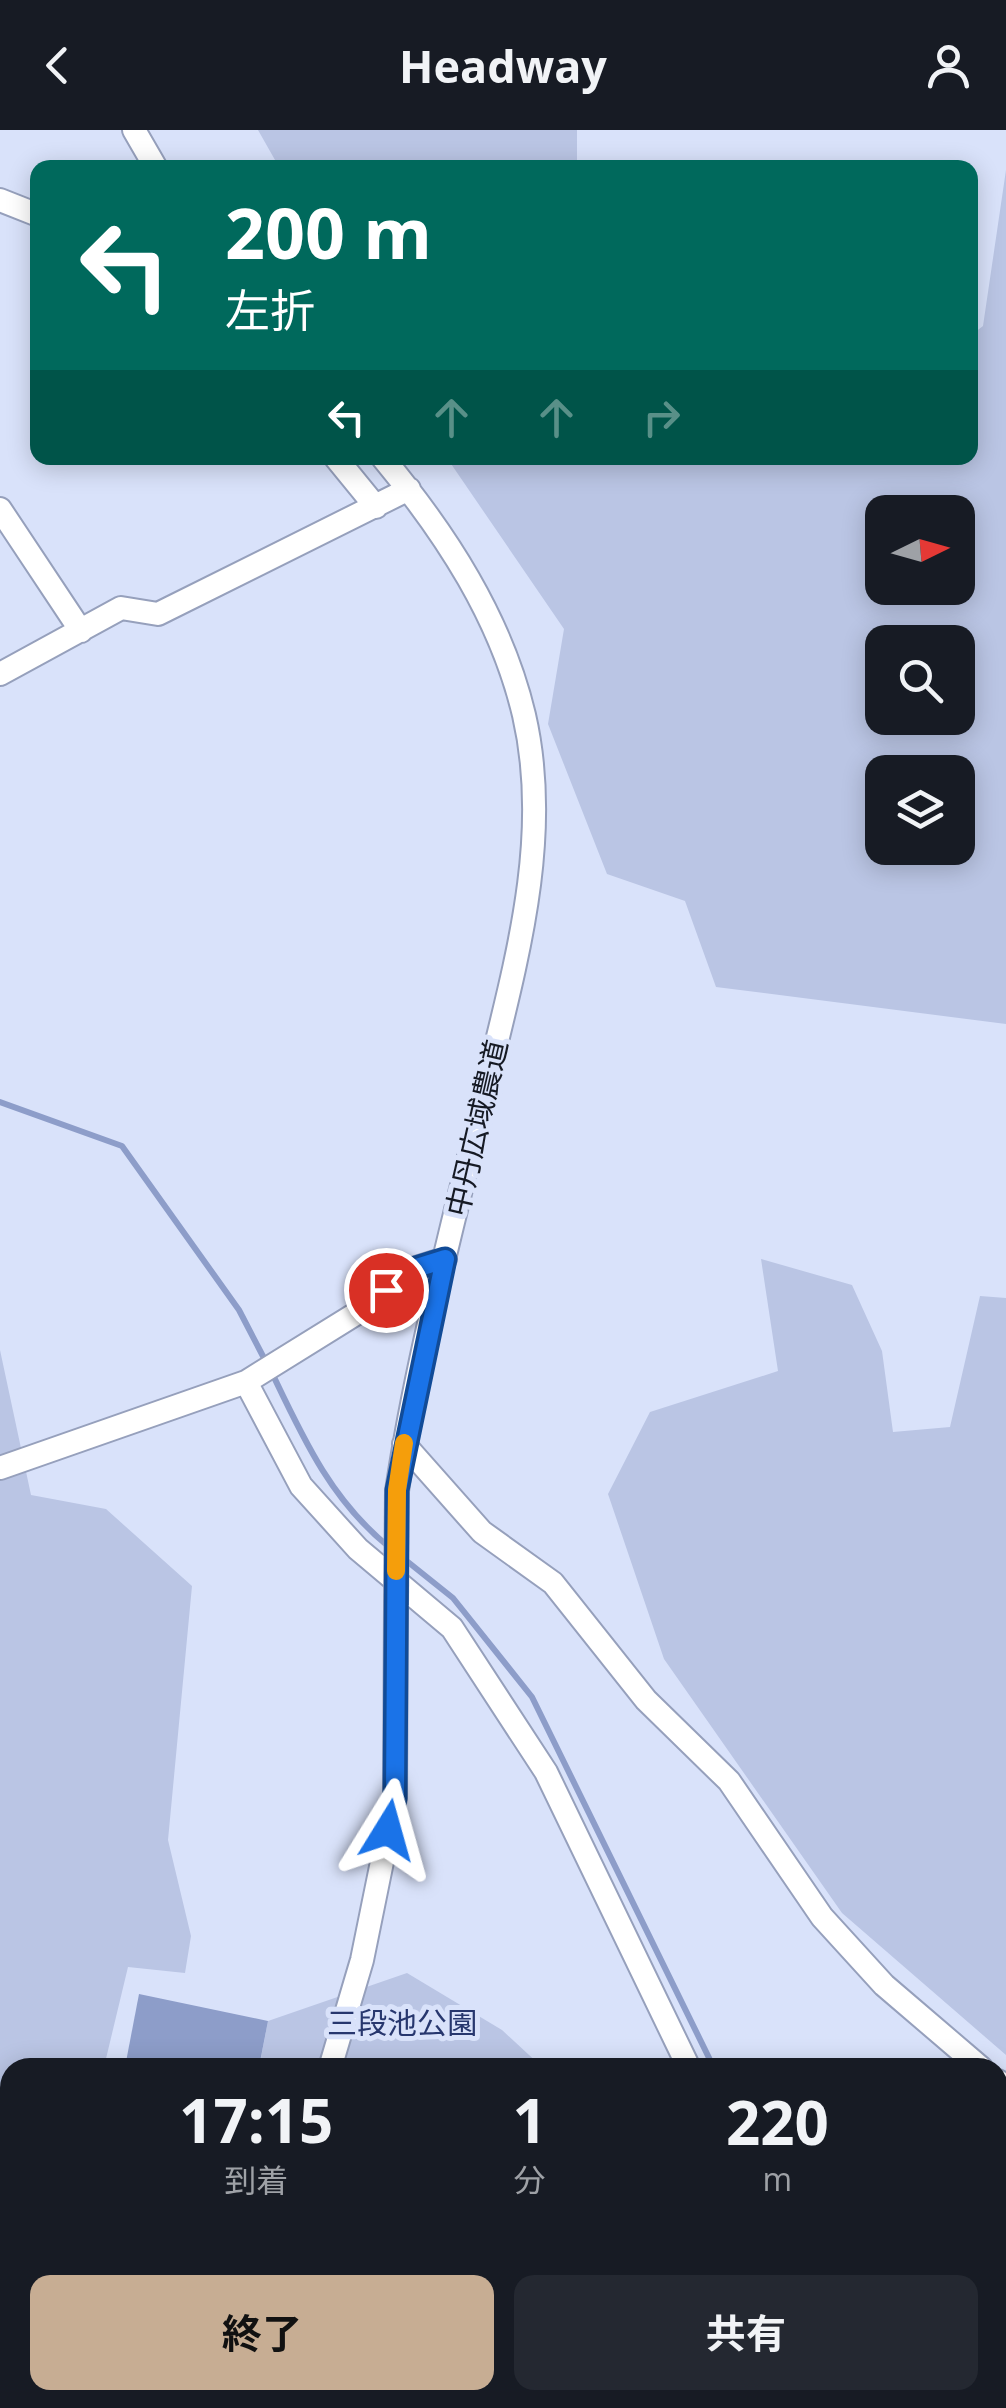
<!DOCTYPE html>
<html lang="ja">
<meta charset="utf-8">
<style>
body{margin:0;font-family:"Open Sans","Noto Sans JP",sans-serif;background:#242831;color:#f1f3f6;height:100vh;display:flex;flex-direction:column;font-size:38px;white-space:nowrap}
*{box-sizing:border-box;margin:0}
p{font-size:32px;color:#9ea1a6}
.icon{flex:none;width:55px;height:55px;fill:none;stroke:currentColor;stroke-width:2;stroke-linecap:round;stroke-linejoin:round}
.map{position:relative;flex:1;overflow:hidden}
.drawer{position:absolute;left:0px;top:1928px;width:1008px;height:352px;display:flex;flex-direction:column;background:#171b24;border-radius:30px 30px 0 0;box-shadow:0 5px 25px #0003}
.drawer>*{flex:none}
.top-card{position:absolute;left:30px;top:30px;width:948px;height:305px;border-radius:20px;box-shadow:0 5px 25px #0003;background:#00695c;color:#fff;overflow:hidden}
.needle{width:65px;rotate:85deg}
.tools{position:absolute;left:865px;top:365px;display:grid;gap:20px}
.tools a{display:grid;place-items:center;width:110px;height:110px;border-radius:20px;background:#171b24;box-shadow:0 5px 25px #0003;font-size:50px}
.pin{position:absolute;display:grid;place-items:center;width:85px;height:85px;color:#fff;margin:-42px;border:5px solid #fff;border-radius:50%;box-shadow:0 2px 10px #0007}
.me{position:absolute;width:110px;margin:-55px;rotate:8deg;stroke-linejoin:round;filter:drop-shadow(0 0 8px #0008)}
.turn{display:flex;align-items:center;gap:35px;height:210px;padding:0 30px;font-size:45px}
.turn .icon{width:130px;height:130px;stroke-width:2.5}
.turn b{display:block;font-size:70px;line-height:85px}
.lanes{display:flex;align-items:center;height:95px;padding:0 30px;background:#0003;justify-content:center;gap:50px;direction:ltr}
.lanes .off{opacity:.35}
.eta{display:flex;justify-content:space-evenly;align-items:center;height:170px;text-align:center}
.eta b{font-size:60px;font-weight:700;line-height:70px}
.cta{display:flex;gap:20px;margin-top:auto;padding:20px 30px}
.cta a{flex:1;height:115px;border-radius:20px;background:#c7ad93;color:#111;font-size:40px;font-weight:700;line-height:115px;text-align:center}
.cta a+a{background:#242831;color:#f1f3f6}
header{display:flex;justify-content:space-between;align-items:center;height:130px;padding:0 30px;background:#171b24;font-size:45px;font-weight:700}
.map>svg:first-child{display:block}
</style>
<header><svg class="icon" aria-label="back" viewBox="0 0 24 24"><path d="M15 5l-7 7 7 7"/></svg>Headway<svg class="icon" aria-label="person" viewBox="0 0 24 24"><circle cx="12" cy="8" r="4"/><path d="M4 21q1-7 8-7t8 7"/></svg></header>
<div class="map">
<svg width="1006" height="2278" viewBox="0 0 1006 2278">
<rect width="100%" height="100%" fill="#d9e2fa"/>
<path fill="#bac5e4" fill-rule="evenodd" d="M258,0H577V37H279Z
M1006,40V894L716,857L685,771L607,744L548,594L564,499L447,328H970V206L983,196ZM958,382V458H882V382ZM882,512H958V588H882ZM958,642V718H882V642Z
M761,1129L852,1155L882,1221L893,1302L950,1297L980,1166L1006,1168V1925L842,1783L664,1529L608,1364L650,1282L778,1241Z
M0,1220L31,1365L106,1379L192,1456L168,1710L191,1806L185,1843L128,1837L104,1937L10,1938V2270H831L833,2278H0Z
M407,1843L502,1900L542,1937L259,1938L268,1891Z"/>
<path fill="#8d9dc9" d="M139,1864L268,1891L259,1937H125Z"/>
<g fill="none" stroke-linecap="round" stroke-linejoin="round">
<path stroke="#8d9dc9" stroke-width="6" d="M0,972L122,1016L239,1180L266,1232
M272,1243C303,1308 331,1370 389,1417
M403,1428L453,1468L532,1567L714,1938
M998,2106L1006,2104
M907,2270L914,2278"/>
<defs>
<path id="minor" d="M134,0L156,38
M0,70L38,85
M336,328L376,377
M383,328C446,404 501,488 524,585C553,710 514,839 485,960C454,1092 417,1226 397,1361
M0,379L81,501
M0,544L121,478L158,484L409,359
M246,1252L301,1356L358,1419L452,1498L546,1642L689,1938
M404,1314L482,1402L553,1453L646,1570L729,1651L822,1787L884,1855L981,1938
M0,1338L246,1252L362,1180L410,1140L445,1129
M330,1938L362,1830L395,1668L396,1475
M998,1951L1006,1958
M998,2091L1006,2090
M522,2270L523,2278
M216,2278L218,2270
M345,2278L353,2270
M653,2278V2270"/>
</defs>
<use href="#minor" stroke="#96a0bc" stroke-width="26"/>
<use href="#minor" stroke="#fff" stroke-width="22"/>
<defs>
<path id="minor-bridge" d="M396,1475L397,1361"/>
</defs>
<use href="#minor-bridge" stroke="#96a0bc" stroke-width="26" stroke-linecap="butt"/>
<use href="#minor-bridge" stroke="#fff" stroke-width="22"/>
</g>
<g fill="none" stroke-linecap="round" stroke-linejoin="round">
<defs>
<path id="route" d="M386,1160L410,1140L445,1129L397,1360L395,1668L388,1700"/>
</defs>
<use href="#route" stroke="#114b97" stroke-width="25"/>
<use href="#route" stroke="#1a73e8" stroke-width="18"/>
<path stroke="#f59e0b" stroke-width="18" d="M396,1441L397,1360L404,1313"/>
</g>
<g text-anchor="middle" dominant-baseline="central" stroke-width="10" stroke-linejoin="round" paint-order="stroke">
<g font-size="30" fill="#161a24" stroke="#d9e2fa">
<text transform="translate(476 998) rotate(-77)">中丹広域農道</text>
</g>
<g font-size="30" fill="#27376e" stroke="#d9e2fa">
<text x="402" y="1892">三段池公園</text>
</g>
</g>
</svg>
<div class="tools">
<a><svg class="needle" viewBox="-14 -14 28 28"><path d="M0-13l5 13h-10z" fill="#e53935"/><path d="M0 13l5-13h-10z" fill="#9ea1a6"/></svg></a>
<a><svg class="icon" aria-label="search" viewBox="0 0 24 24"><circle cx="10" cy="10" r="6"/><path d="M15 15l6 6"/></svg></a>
<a><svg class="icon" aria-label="layers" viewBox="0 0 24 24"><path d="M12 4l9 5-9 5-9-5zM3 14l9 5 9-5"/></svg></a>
</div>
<div class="pin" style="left:386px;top:1160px;background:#d93025"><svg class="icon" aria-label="arrive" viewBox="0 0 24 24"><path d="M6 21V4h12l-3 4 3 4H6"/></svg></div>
<svg class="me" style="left:388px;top:1700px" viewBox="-20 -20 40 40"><path d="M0-17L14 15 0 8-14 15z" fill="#1a73e8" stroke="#fff" stroke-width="4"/></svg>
<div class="top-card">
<div class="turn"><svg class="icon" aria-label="left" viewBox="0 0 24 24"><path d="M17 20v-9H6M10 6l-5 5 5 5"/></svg><div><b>200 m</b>左折</div></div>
<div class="lanes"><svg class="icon" aria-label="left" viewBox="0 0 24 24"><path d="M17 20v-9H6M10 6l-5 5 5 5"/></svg><svg class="icon off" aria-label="ahead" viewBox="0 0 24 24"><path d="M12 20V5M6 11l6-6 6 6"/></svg><svg class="icon off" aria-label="ahead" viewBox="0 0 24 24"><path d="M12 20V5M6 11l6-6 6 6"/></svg><svg class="icon off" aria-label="right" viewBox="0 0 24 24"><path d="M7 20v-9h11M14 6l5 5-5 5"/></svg></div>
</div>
<section class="drawer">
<div class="eta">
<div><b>17:15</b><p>到着</p></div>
<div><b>1</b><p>分</p></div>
<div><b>220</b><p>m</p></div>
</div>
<div class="cta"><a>終了</a><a>共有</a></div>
</section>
</div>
